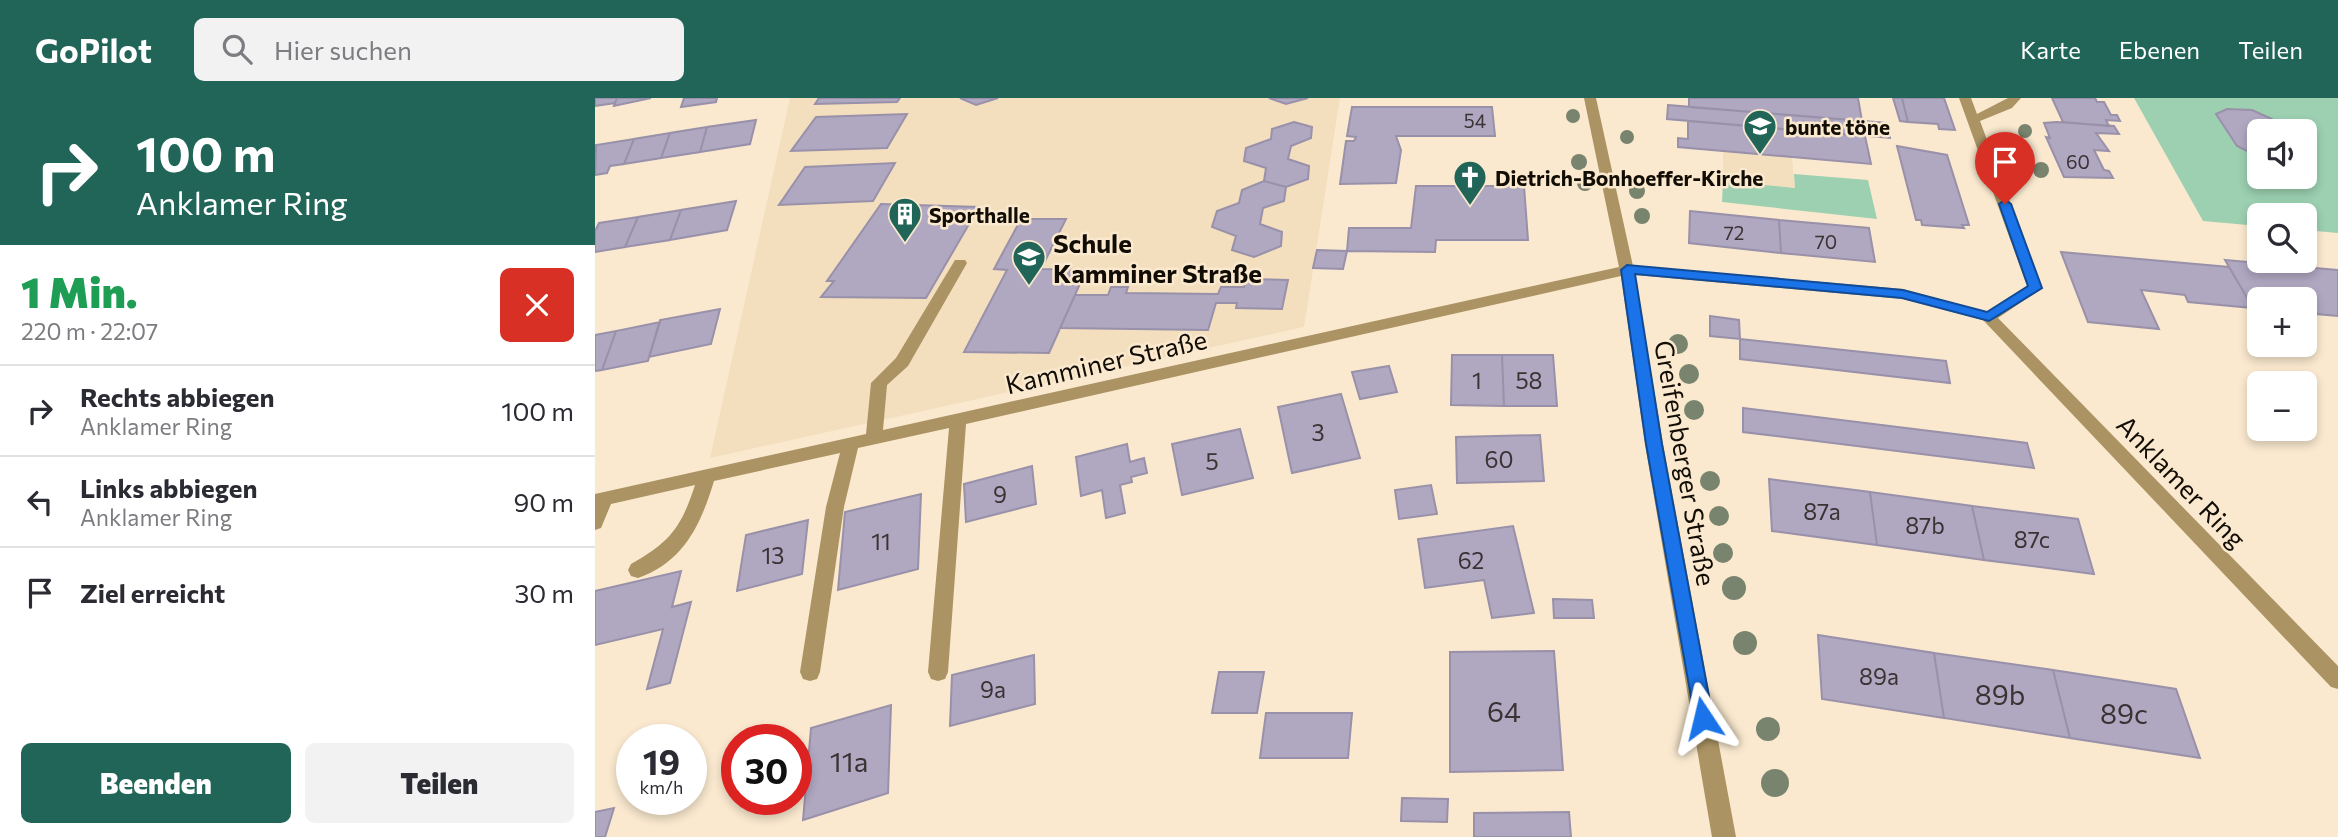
<!DOCTYPE html>
<html lang="de">
<meta charset="utf-8">
<style>
body{margin:0;font-family:Commissioner,sans-serif;background:#f2f2f3;color:#2b2b33;height:100vh;display:flex;flex-direction:column;font-size:26px;white-space:nowrap}
*{box-sizing:border-box;margin:0}
p{font-size:23px;color:#7c7c81}
.icon{flex:none;width:38px;height:38px;fill:none;stroke:currentColor;stroke-width:2;stroke-linecap:round;stroke-linejoin:round}
.map{position:relative;flex:1;overflow:hidden}
.drawer{display:flex;flex-direction:column;background:#fff;width:595px}
.drawer>*{flex:none}
.hud{background:#206557;color:#fff;overflow:hidden}
.tools{position:absolute;left:1652px;top:21px;display:grid;gap:14px}
.tools a{display:grid;place-items:center;width:70px;height:70px;border-radius:10px;background:#fff;box-shadow:0 4px 10px #0003;font-size:35px}
.speed{position:absolute;left:21px;top:626px;display:flex;gap:14px;font-size:35px;font-weight:700;text-align:center}
.speed>*{display:grid;place-content:center;width:91px;height:91px;border-radius:50%;background:#fff;box-shadow:0 4px 10px #0003;line-height:1}
.speed small{font-size:18px;font-weight:400}
.speed .limit{border:10px solid #d22;background:#fff;color:#111}
.pin{position:absolute;display:grid;place-items:center;width:60px;height:60px;color:#fff;margin:-72px -30px;border-radius:50% 50% 50% 0;rotate:-45deg;box-shadow:0 0 7px #0007}
.pin .icon{rotate:45deg}
.me{position:absolute;width:77px;margin:-38px;rotate:350deg;stroke-linejoin:round;filter:drop-shadow(0 0 5px #0008)}
.turn{display:flex;align-items:center;gap:24px;height:147px;padding:0 21px;font-size:32px}
.turn .icon{width:91px;height:91px;stroke-width:2.5}
.turn b{display:block;font-size:49px;line-height:60px}
.round{display:grid;place-items:center;flex:none;width:74px;height:74px;border-radius:10px;background:#f2f2f3}
.headline{display:flex;align-items:center;justify-content:space-between;height:119px;padding:0 21px}
h1{font-size:42px;font-weight:800;line-height:52px;color:#1e9e55}
.cta{display:flex;gap:14px;margin-top:auto;padding:14px 21px}
.cta a{flex:1;height:80px;border-radius:10px;background:#206557;color:#fff;font-size:28px;font-weight:800;line-height:80px;text-align:center}
.cta a+a{background:#f2f2f3;color:#2b2b33}
ul{padding:0;list-style:none}
li{display:flex;align-items:center;gap:21px;height:91px;padding:0 21px;border-top:2px solid #e1e1e2}
li div{flex:1}
li b{display:block;font-size:26px}
li em{font-style:normal}
header{display:flex;align-items:center;gap:42px;box-sizing:border-box;height:98px;padding:0 35px;background:#206557;color:#fff}
header strong{font-size:33px}
nav{display:flex;gap:38px;margin-inline-start:auto;font-size:24px}
.search{width:490px;height:63px;background:#f2f2f3;display:flex;align-items:center;gap:18px;box-sizing:border-box;padding:0 24px;border-radius:10px;color:#7c7c81;font-size:26px}
main{display:flex;flex:1;min-height:0}
.map>svg:first-child{display:block}
</style>
<header>
<strong>GoPilot</strong>
<div class="search"><svg class="icon" aria-label="search" viewBox="0 0 24 24"><circle cx="10" cy="10" r="6"/><path d="M15 15l6 6"/></svg>Hier suchen</div>
<nav><a>Karte</a><a>Ebenen</a><a>Teilen</a></nav>
</header>
<main>
<section class="drawer">
<div class="hud">
<div class="turn"><svg class="icon" aria-label="right" viewBox="0 0 24 24"><path d="M7 20v-9h11M14 6l5 5-5 5"/></svg><div><b>100 m</b>Anklamer Ring</div></div>
</div>
<div class="headline"><div><h1>1 Min.</h1><p>220 m · 22:07</p></div><a class="round" style="background:#d93025;color:#fff"><svg class="icon" aria-label="close" viewBox="0 0 24 24"><path d="M6 6l12 12M18 6L6 18"/></svg></a></div>
<ul>
<li><svg class="icon" aria-label="right" viewBox="0 0 24 24"><path d="M7 20v-9h11M14 6l5 5-5 5"/></svg><div><b>Rechts abbiegen</b><p>Anklamer Ring</p></div><em>100 m</em></li>
<li><svg class="icon" aria-label="left" viewBox="0 0 24 24"><path d="M17 20v-9H6M10 6l-5 5 5 5"/></svg><div><b>Links abbiegen</b><p>Anklamer Ring</p></div><em>90 m</em></li>
<li><svg class="icon" aria-label="arrive" viewBox="0 0 24 24"><path d="M6 21V4h12l-3 4 3 4H6"/></svg><div><b>Ziel erreicht</b></div><em>30 m</em></li>
</ul>
<div class="cta"><a>Beenden</a><a>Teilen</a></div>
</section>
<div class="map">
<svg width="1743" height="739" viewBox="0 0 1743 739">
<rect width="100%" height="100%" fill="#fae9cf"/>
<path fill="#f3dfbe" d="M195,0H745L709,229L115,360Z
M1128,26L1194,31L1200,90L1128,83Z"/>
<path fill="#9cd0b1" fill-rule="evenodd" d="M1539,0H1743V135L1710,132V117H1664V128L1608,123ZM1664,33H1710V79H1664Z
M1199,76L1273,82L1282,121L1127,104L1128,83L1200,90Z"/>
<path fill="#b0a7c1" stroke="#9990a9" stroke-width="2" d="M0,0H22L20,5L0,8Z
M22,0H56L19,8Z
M89,0H122L121,4L86,9Z
M224,0H305L302,4L220,6Z
M365,0H403L381,7Z
M674,0H713L691,6Z
M1094,0H1263L1267,23L1094,9Z
M1298,0H1307L1313,24L1305,23Z
M1307,0H1349L1360,32L1344,31L1343,26L1313,24Z
M1457,0H1500L1502,4H1509L1516,17H1522L1525,23L1511,22L1514,28L1468,24Z
M1073,7L1292,25L1295,40L1072,21Z
M757,9H897L900,38H801L806,52L801,85L745,86L751,43H759L761,39L752,38Z
M1632,11L1657,12L1677,21L1686,33H1664V59L1642,48L1621,16Z
M312,16L292,50L196,53L221,19Z
M161,22L155,46L105,54L112,29Z
M1093,23L1270,38L1276,66L1083,49V40L1093,41Z
M699,24L717,29L716,40L696,48L693,61L714,68L713,81L691,89L669,83L671,70L649,63L651,50L676,41L677,31Z
M1462,24L1519,28L1524,36L1501,35L1514,53L1499,52L1509,72L1514,73L1518,80L1469,79L1451,39L1455,40L1449,25Z
M112,29L105,54L66,60L75,35Z
M75,35L66,60L29,66L39,41Z
M39,41L29,66L15,68L12,75L0,77L1,47Z
M1302,48L1352,57L1374,127H1367L1369,130L1327,127L1326,122H1321Z
M300,65L278,103L184,107L210,69Z
M911,79H937L938,87L929,88L933,142H841L840,154L752,153L754,130H816L821,88H910Z
M669,83L691,89L689,103L668,110L665,126L687,134L686,148L659,159L637,152L641,138L617,129L622,113L644,105L647,92Z
M141,103L132,132L75,142L86,112Z
M286,106L384,109L331,200L226,199L239,183H232Z
M86,112L75,142L30,149L43,119Z
M1095,113L1184,122L1186,155L1094,145Z
M43,119L30,149L0,154V133L4,125Z
M426,121H471L446,171L491,172L480,197L454,255L369,254L412,172L399,171Z
M1184,122L1274,130L1280,164L1186,155Z
M722,152L752,153L748,171L718,170Z
M1466,154L1634,169L1658,210L1593,204L1590,197L1546,192L1564,231L1493,224Z
M1630,162L1743,172V218L1710,215V201H1664V210H1658Z
M651,181L693,182L687,211L641,210L642,205H621L613,232L465,230L480,197H513L516,189H533L531,195L623,196L626,189H649Z
M125,211L116,246L54,259L65,222Z
M1115,218L1144,222L1145,241L1115,238Z
M65,224L53,263L7,272L21,233Z
M21,233L7,272L0,273V237Z
M1145,241L1351,263L1355,285L1145,261Z
M857,257H907L909,308L856,307Z
M907,257H958L962,308H909Z
M794,268L802,294L765,301L757,274Z
M746,296L765,360L697,375L683,309Z
M1148,310L1432,345L1439,370L1148,334Z
M645,331L658,380L587,397L577,346Z
M945,337L949,383L862,385L861,339Z
M532,346L535,364L549,360L552,375L536,379L537,384L525,387L530,415L511,420L507,392L486,398L481,359Z
M437,368L441,406L371,424L369,386Z
M1174,381L1275,394L1282,447L1177,433Z
M836,387L842,416L804,421L800,392Z
M1275,394L1377,408L1389,462L1282,447Z
M326,396L323,471L243,492L250,414Z
M1377,408L1483,421L1499,476L1389,462Z
M213,422L207,476L142,493L151,437Z
M918,428L939,515L897,520L889,482L830,490L823,441Z
M86,473L77,509L96,504L75,585L52,591L68,531L0,547V493Z
M958,501L997,502L999,520H959Z
M1223,537L1339,555L1349,620L1227,601Z
M959,553L968,672L855,674V554Z
M1339,555L1458,572L1475,640L1349,620Z
M439,557L440,606L355,628L357,577Z
M1458,572L1581,591L1605,660L1475,640Z
M624,574H669L662,615H617Z
M296,607L293,695L208,722L216,630Z
M671,615H757L753,660H665Z
M807,700L853,701L852,724L806,723Z
M19,710L10,739H0V714Z
M974,714L976,739H879V715Z"/>
<g fill="none" stroke-linecap="round" stroke-linejoin="round">
<path fill="#ab9363" fill-rule="evenodd" d="M989,0H1001L1038,168L1308,191L1391,214L1432,188L1364,0H1376L1382,16L1413,0H1426L1417,10L1385,23L1447,190L1403,220L1743,568V591L1736,589L1388,222L1308,201L1040,177L1068,346L1141,739H1117L1050,346L1026,178L371,326L353,574L350,581L343,583L336,581L333,574L354,330L263,350L249,409L225,574L222,581L215,583L208,581L205,574L231,409L245,355L119,383C106,426 89,464 43,480L36,478L33,472L36,466C75,444 86,430 100,387L16,406L6,430L0,432V396L271,336L276,285L301,260L360,162H370L372,165L313,268L292,287L288,332L1024,169Z"/>
</g>
<g fill="#79846e">
<circle cx="978" cy="18" r="7"/>
<circle cx="1430" cy="33" r="7"/>
<circle cx="1032" cy="39" r="7"/>
<circle cx="984" cy="64" r="8"/>
<circle cx="1446" cy="72" r="8"/>
<circle cx="990" cy="85" r="8"/>
<circle cx="1042" cy="93" r="8"/>
<circle cx="1047" cy="118" r="8"/>
<circle cx="1083" cy="246" r="10"/>
<circle cx="1094" cy="276" r="10"/>
<circle cx="1099" cy="312" r="10"/>
<circle cx="1115" cy="383" r="10"/>
<circle cx="1124" cy="418" r="10"/>
<circle cx="1128" cy="455" r="10"/>
<circle cx="1139" cy="490" r="12"/>
<circle cx="1150" cy="545" r="12"/>
<circle cx="1173" cy="631" r="12"/>
<circle cx="1180" cy="685" r="14"/>
</g>
<path fill="#1a73e8" stroke="#114b97" stroke-width="2" d="M1410,102L1416,106L1447,190L1394,223L1307,200L1040,176L1067,346L1118,620L1115,627L1108,629L1101,627L1051,346L1026,172L1032,167L1308,192L1392,214L1433,188L1404,106Z"/>
<defs>
<symbol id="school-pin" viewBox="-11 -11 22 30"><path d="M0 17L-7.5 6A9.5 9.5 0 1 1 7.5 6Z" fill="#206557" stroke="#fae9cf"/><path d="M0-5L7-2L0 1L-7-2ZM-4 1L0 2.5L4 1V4Q0 6-4 4Z" fill="#fff"/></symbol>
<symbol id="church-pin" viewBox="-11 -11 22 30"><path d="M0 17L-7.5 6A9.5 9.5 0 1 1 7.5 6Z" fill="#206557" stroke="#fae9cf"/><path d="M-1.2-6h2.4v3.5h3.3v2.4h-3.3V6h-2.4V-.1h-3.3v-2.4h3.3Z" fill="#fff"/></symbol>
<symbol id="building-pin" viewBox="-11 -11 22 30"><path d="M0 17L-7.5 6A9.5 9.5 0 1 1 7.5 6Z" fill="#206557" stroke="#fae9cf"/><path d="M-4-6H4V6H1V3H-1V6H-4ZM-2.5-4.3h1.7v1.8h-1.7ZM.8-4.3h1.7v1.8H.8ZM-2.5-1h1.7V.8h-1.7ZM.8-1h1.7V.8H.8Z" fill="#fff"/></symbol>
</defs>
<g fill-rule="evenodd">
<use href="#school-pin" x="1146" y="9" width="38" height="52"/>
<use href="#church-pin" x="856" y="60" width="38" height="52"/>
<use href="#building-pin" x="291" y="97" width="38" height="52"/>
<use href="#school-pin" x="415" y="140" width="38" height="52"/>
</g>
<g text-anchor="middle" dominant-baseline="central" stroke-width="5" stroke-linejoin="round" paint-order="stroke">
<g font-size="19" fill="#393333">
<text x="880" y="22">54</text>
<text x="1483" y="63">60</text>
<text x="1139" y="134">72</text>
<text x="1231" y="143">70</text>
</g>
<g font-size="21" font-weight="bold" fill="#110c04" stroke="#fae9cf" text-anchor="start">
<text x="1190" y="28">bunte töne</text>
<text x="900" y="79">Dietrich-Bonhoeffer-Kirche</text>
<text x="334" y="116">Sporthalle</text>
</g>
<g font-size="23" fill="#393333">
<text x="882" y="282">1</text>
<text x="934" y="282">58</text>
<text x="723" y="334">3</text>
<text x="904" y="361">60</text>
<text x="617" y="363">5</text>
<text x="405" y="396">9</text>
<text x="1227" y="413">87a</text>
<text x="1330" y="427">87b</text>
<text x="1437" y="441">87c</text>
<text x="286" y="443">11</text>
<text x="178" y="457">13</text>
<text x="876" y="462">62</text>
<text x="1284" y="578">89a</text>
<text x="398" y="591">9a</text>
</g>
<g font-size="26" font-weight="bold" fill="#110c04" stroke="#fae9cf" text-anchor="start">
<text x="458" y="144">Schule<tspan x="458" dy="30">Kamminer Straße</tspan></text>
</g>
<g font-size="26" fill="#110c04" stroke="#fae9cf">
<text transform="translate(511 263) rotate(-13)">Kamminer Straße</text>
<text transform="translate(1091 365) rotate(80)">Greifenberger Straße</text>
<text transform="translate(1587 383) rotate(46)">Anklamer Ring</text>
</g>
<g font-size="28" fill="#393333">
<text x="1405" y="596">89b</text>
<text x="909" y="613">64</text>
<text x="1529" y="615">89c</text>
<text x="254" y="663">11a</text>
</g>
</g>
</svg>
<div class="tools">
<a><svg class="icon" aria-label="sound" viewBox="0 0 24 24"><path d="M4 9h4l5-4v14l-5-4H4zM17 9q2 3 0 6"/></svg></a>
<a><svg class="icon" aria-label="search" viewBox="0 0 24 24"><circle cx="10" cy="10" r="6"/><path d="M15 15l6 6"/></svg></a>
<a>+</a>
<a>−</a>
</div>
<div class="speed"><div>19<small>km/h</small></div><div class="limit">30</div></div>
<div class="pin" style="left:1410px;top:106px;background:#d93025"><svg class="icon" aria-label="arrive" viewBox="0 0 24 24"><path d="M6 21V4h12l-3 4 3 4H6"/></svg></div>
<svg class="me" style="left:1108px;top:620px" viewBox="-20 -20 40 40"><path d="M0-17L14 15 0 8-14 15z" fill="#1a73e8" stroke="#fff" stroke-width="4"/></svg>
</div>
</main>
